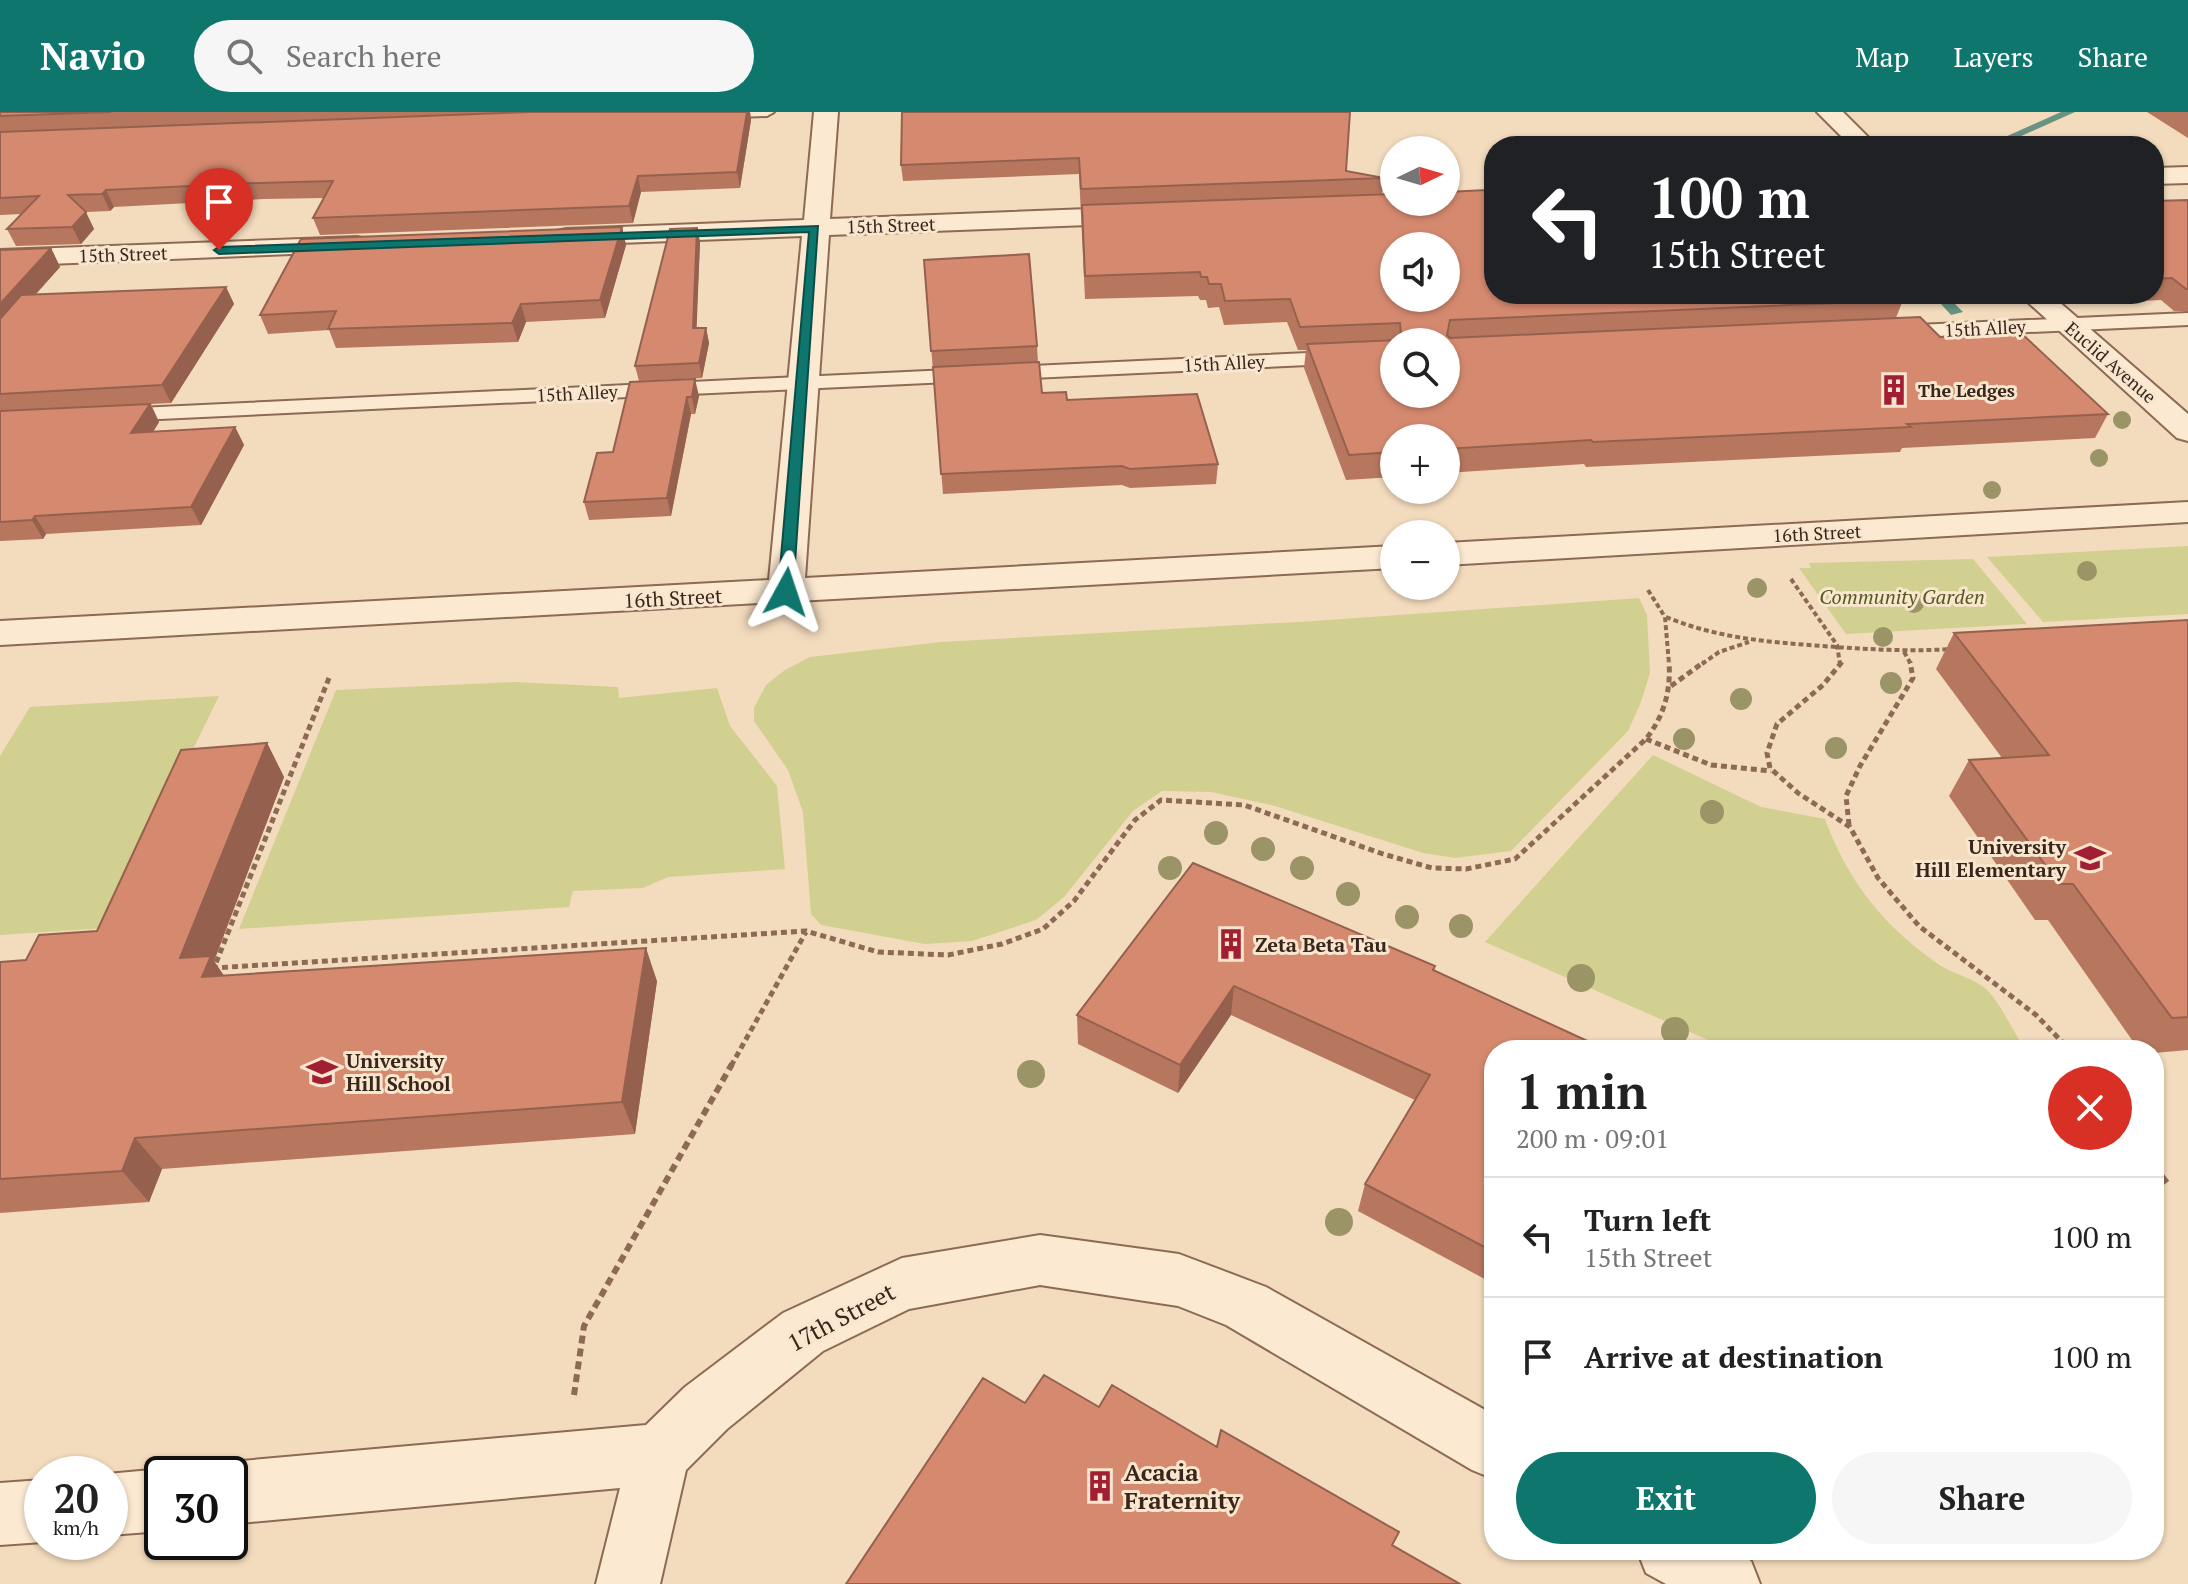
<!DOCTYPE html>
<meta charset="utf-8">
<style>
body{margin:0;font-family:"PT Serif",serif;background:#f6f6f6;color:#222;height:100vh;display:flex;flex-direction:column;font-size:30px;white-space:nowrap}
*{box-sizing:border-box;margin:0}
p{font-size:26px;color:#767676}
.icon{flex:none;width:44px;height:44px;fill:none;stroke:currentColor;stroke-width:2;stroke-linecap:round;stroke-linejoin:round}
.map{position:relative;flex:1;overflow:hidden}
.panel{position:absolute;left:1484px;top:928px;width:680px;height:520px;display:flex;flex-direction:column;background:#fff;border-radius:32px;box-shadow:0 2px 6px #0004}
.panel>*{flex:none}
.banner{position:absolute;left:1484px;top:24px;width:680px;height:168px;border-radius:32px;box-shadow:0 2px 6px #0004;background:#202124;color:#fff;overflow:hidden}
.needle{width:52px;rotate:85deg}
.controls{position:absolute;left:1380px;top:24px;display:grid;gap:16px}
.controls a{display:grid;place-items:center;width:80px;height:80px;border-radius:50%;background:#fff;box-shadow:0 2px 6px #0004;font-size:40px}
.speed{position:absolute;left:24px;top:1344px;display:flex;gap:16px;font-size:40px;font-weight:700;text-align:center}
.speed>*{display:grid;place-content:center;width:104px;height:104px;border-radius:50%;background:#fff;box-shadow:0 2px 6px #0004;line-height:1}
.speed small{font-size:20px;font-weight:400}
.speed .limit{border:4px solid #111;border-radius:12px;background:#fff;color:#111}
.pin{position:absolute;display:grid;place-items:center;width:68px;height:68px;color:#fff;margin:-82px -34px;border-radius:50% 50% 50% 0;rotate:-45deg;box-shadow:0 0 8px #0007}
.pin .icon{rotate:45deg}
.me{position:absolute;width:88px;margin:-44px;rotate:5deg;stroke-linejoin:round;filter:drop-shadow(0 0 6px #0008)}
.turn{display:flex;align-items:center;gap:28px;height:168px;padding:0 32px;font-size:36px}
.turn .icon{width:104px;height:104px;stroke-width:2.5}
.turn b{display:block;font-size:56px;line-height:68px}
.round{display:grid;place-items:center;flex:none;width:84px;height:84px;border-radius:42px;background:#f6f6f6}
.head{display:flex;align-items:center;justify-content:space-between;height:136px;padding:0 32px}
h1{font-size:48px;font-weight:800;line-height:60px}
.button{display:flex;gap:16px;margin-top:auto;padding:16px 32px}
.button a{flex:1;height:92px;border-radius:48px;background:#0f766e;color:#fff;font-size:32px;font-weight:800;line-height:92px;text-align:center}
.button a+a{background:#f6f6f6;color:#222}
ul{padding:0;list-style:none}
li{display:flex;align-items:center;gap:24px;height:120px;padding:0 32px;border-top:2px solid #e0e0e0}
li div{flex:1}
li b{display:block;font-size:30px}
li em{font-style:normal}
header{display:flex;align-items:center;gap:48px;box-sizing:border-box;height:112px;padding:0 40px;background:#0f766e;color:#fff}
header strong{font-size:38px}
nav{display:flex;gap:44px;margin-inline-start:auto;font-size:28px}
.search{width:560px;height:72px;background:#f6f6f6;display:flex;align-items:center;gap:20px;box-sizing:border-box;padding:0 28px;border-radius:44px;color:#767676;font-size:30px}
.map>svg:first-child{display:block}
</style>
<header>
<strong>Navio</strong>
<div class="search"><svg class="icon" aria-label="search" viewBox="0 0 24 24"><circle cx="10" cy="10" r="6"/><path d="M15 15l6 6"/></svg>Search here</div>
<nav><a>Map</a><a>Layers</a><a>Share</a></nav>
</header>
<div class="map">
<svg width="2188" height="1472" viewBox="0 0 2188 1472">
<rect width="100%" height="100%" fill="#f3dbbd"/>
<path fill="#d2d090" d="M2188,434V502L2043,510L1987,445Z
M1973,447L2027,512L1846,522L1799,456H1811L1809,451Z
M1639,486L1647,503L1650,561L1641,590L1628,619L1511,739L1455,746L1423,741L1275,694L1211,680L1162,679L1133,699L1064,785L1036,808L972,829L925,832L821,813L811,802L803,700L788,658L754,609V596L766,573L785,558L810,545L941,530L1314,509Z
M515,570L618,575L619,586L717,576L730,614L777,674L785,757L668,765L643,776L573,779L569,795L239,817L336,578Z
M219,584L106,816L0,823V644L30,595Z
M1653,643L1761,695L1825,707C1848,770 1885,816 1941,854C1954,862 1972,866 1985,876C1998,887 2015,922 2025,938H1731L1485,830Z"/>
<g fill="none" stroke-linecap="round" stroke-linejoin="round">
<path fill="#689281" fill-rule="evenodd" d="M2061,0H2075L1999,34H1985Z
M1932,182H1945L1963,200L1951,203Z"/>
<defs>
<path id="lane" d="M706,0H774L767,4L712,6L707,5Z
M2188,201V213L1894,226L1885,220L1894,214Z
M1394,237V249L117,309L107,303L117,297Z"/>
<path id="street" d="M814,0H838L830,107L1141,95L1150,97L1154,103L1150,109L1141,111L829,123L805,466L1394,434V456L0,533V509L769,468L802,124L566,133L557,131L553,125L557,119L566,117L804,108Z
M1817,0H1843L1877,34H1851Z
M2188,55V71L2154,72V56Z
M357,125L367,127L370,133L367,139L0,154V138Z
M2019,182H2050L2188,302V329L2177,326Z
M2188,390V410L1446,453V431Z
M1040,1123L1179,1142L1266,1175L1494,1303V1367L1472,1358L1226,1213L1178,1194L1040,1173L909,1197L823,1239L727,1317L686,1358L660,1472H596L620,1376L230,1412V1362H207L230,1350L646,1313L685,1275L783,1201L902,1146Z
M162,1357L175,1362H162V1419L110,1423V1362H107Z
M42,1368L43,1430L0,1433V1371Z
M1637,1438H1731L1751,1449L1760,1472H1666L1646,1461Z"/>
</defs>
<use href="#lane" stroke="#8d6a54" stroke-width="4"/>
<use href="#street" stroke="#8d6a54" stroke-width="4"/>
<path stroke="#8d6a54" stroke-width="4" stroke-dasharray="5 3" stroke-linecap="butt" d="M1791,467L1837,533L1840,552
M1648,478L1665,505L1669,552
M1666,505C1717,526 1767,530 1822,534C1866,537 1907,540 1951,537
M1904,540L1911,552
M1702,552L1719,540L1749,530"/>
<path stroke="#8d6a54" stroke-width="5" stroke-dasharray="6 4" stroke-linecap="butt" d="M1842,550L1823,573L1777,612L1767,641L1770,656L1798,681L1850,715L1878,766L1919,814L2036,903L2070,938
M329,566L214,856L806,819L878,840L948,843L1002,832L1043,817L1074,789L1135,708L1161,688L1244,693L1383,742L1432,756L1466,757L1515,747L1646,627C1664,604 1671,579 1669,550
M1671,574L1704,550
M1646,627L1711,653L1771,659
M1849,713L1846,684L1860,654L1913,566L1910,550
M731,954L806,820"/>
<path stroke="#8d6a54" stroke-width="6" stroke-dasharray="8 5" stroke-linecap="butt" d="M2154,1054L2167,1071
M574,1283L584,1214L732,952"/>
<use href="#lane" fill="#fce9d1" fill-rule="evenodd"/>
<use href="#street" fill="#fce9d1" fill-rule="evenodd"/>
</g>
<g fill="#9b9466">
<circle cx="2122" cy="308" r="9"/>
<circle cx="2099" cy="346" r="9"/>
<circle cx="1992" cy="378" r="9"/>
<circle cx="2087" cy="459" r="10"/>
<circle cx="1757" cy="476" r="10"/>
<circle cx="1914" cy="491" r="10"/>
<circle cx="1883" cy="525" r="10"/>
<circle cx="1891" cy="571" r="11"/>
<circle cx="1741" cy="587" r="11"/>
<circle cx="1684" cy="627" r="11"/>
<circle cx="1836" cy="636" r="11"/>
<circle cx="1712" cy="700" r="12"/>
<circle cx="1216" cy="721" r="12"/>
<circle cx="1263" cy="737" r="12"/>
<circle cx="1170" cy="756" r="12"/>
<circle cx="1302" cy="756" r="12"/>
<circle cx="1348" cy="782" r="12"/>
<circle cx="1407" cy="805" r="12"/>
<circle cx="1461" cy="814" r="12"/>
<circle cx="1581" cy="866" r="14"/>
<circle cx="1675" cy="919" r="14"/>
<circle cx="1031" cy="962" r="14"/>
<circle cx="1339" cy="1110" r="14"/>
</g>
<path fill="#b7775f" d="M0,0H750L751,8L740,76L641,80L633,111L320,123L313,106L324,86L264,87L114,95L110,99L85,100L94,117L81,132L16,134L7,117L22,102L0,103Z
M902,0L1346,59L1384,66L1382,82L1494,182L1903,188L1896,206L2108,302L2095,326L1902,336L1900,340L1586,355L1584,352L1446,361V326H1394V365L1346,368L1304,256L1306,238H1298L1287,210L1224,213L1219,195L1208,196L1206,188H1200L1198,184L1085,187L1079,62L903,69L901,53Z
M2147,0H2188V26Z
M2188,88V199H2174L2161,188L2140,189L2131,182H2154V89Z
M622,115L626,133L605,206L526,210L518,230L336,236L329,218L268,222L260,203Z
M697,116L700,130L696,216H706L709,231L702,266L639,269L635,254Z
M51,136L60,155L36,182L226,175L234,192L171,291L151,292L159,310L153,320L235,315L244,333L201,413L46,422L43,427L0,429V138Z
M924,148L1037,234L1038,250L1042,281L1067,288L1218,352L1216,372L1130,376L1122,373L943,382Z
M630,270L699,284L695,302H691L671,404L589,408L584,390L613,340Z
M2188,508V938L2154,941V938H2139L2048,808H2035L1949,684L1969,648L2002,646L1936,557L1954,521Z
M267,631L284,665L214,849L224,864L657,869L635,1022L162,1057L149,1090L0,1101V850L26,848L97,819Z
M1193,751L1435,854L1434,858L1494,938V1172L1358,1099L1365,1072L1415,988L1231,903L1178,981L1078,932L1077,903Z"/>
<path fill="#95614e" d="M747,0H750L751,8L740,76L737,60Z
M638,64L641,80L633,111L629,94Z
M106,78L114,95L110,99L102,82Z
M86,100L94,117L81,132L72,115Z
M622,115L626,133L605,206L600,188Z
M697,116L700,130L696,232L693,216Z
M51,136L60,155L0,222V192Z
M226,175L234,192L171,291L162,273Z
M521,192L526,210L518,230L512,211Z
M706,216L709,231L702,266L699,251Z
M695,267L699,284L695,302L692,285Z
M687,285L691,302L671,404L667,386Z
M150,292L159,310L141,339L131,321Z
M235,315L244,333L201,413L191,395Z
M35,404L46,422L43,427L32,408Z
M267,631L284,665L214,849L233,877L224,898L180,846Z
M646,836L657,869L635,1022L622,990Z
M1234,874L1231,903L1178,981L1180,953Z
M135,1026L162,1057L149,1090L122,1059Z"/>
<path fill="#d58a6f" stroke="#95614e" stroke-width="2" fill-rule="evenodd" d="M0,0H111L0,4Z
M530,0H747L737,60L638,64L629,94L313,106L333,69L258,71L106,78L102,82L68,83L86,100L72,115L7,117L39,84L0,86V20Z
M902,0H1350L1346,59L1384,66L1081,77L1079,46L901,53Z
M1487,78L1494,80V182H1897L1903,188L1450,208L1447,223L1450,226L1920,205L1940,225L2021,221L2108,302L1907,312L1911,315L1593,330L1591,328L1446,337V326H1394V340L1349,343L1307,232L1398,228L1401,225L1400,211L1300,215L1290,187L1225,189L1221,172H1209L1207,165H1201L1200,160L1085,164L1082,93L1394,82V90H1446V80ZM1394,134H1446V186H1394ZM1394,230H1446V282H1394Z
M2188,88V177H2186L2172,166L2154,167V89Z
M622,115L600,188L521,192L512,211L328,217L336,199L260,203L301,127Z
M697,116L693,216H706L699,251L635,254L670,117Z
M51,136L0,192V138Z
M1029,142L1037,234L931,239L924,148Z
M226,175L162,273L0,282V207L21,183Z
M1039,250L1042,281L1066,280L1067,288L1197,282L1218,352L1130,357L1122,354L941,362L933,255Z
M695,267L692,285H687L667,386L584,390L597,341L613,340L630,270Z
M150,292L131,321L235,315L191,395L35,404L32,408L0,410V299Z
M2188,508V905L2172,906L2073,772H2059L1969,648L2049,643L1954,521Z
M267,631L180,846L211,844L202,865L646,836L622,990L135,1026L122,1059L0,1067V850L26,848L39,823L97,819L181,638Z
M1193,751L1435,854L1433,858L1607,938H1494V1140L1365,1072L1430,963L1234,874L1180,953L1077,903Z
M1044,1263L1099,1295L1112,1273L1217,1335L1221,1318L1399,1420L1392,1433L1460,1472H846L983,1266L1025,1291Z"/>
<path fill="#0f766e" stroke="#0a4d48" stroke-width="2" d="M818,114L793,480L786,484L778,480L809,120L219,142L214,138L219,135Z"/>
<defs>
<symbol id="building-bare" viewBox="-9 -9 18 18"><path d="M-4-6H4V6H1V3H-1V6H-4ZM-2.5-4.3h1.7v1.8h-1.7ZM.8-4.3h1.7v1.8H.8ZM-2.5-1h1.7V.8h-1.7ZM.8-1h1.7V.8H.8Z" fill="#a21e32" stroke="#f9e6ce" stroke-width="2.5" paint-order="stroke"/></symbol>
<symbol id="school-bare" viewBox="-9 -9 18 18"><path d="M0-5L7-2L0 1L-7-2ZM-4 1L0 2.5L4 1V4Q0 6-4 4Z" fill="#a21e32" stroke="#f9e6ce" stroke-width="2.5" paint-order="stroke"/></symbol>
</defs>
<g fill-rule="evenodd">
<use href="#building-bare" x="1872" y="256" width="44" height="44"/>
<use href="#school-bare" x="2068" y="724" width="44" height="44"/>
<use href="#building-bare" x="1209" y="810" width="44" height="44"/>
<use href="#school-bare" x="300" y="938" width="44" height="44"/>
<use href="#building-bare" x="1078" y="1352" width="44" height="44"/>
</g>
<g text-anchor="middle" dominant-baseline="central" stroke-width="6" stroke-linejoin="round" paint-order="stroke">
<g font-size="18" fill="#3a251b" stroke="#f9e6ce">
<text transform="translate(891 113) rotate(-2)">15th Street</text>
<text transform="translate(123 142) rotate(-2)">15th Street</text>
<text transform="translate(1985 216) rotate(-3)">15th Alley</text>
<text transform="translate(2111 250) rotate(41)">Euclid Avenue</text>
<text transform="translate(1224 251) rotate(-3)">15th Alley</text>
<text transform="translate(577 281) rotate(-3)">15th Alley</text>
<text transform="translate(1817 421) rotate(-3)">16th Street</text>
</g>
<g font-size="18" font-weight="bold" fill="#3a251b" stroke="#f9e6ce" text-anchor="start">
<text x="1918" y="278">The Ledges</text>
</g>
<g font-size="20" font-style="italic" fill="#53591f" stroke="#f9e6ce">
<text x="1902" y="484">Community Garden</text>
</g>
<g font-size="20" fill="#3a251b" stroke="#f9e6ce">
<text transform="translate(673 486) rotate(-3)">16th Street</text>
</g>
<g font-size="20" font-weight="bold" fill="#3a251b" stroke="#f9e6ce" text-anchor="start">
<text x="2066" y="734" text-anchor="end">University<tspan x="2066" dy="23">Hill Elementary</tspan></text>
<text x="1255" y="832">Zeta Beta Tau</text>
<text x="346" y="948">University<tspan x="346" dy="23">Hill School</tspan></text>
</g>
<g font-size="24" fill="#3a251b" stroke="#f9e6ce">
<text transform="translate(841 1205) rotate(-28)">17th Street</text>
</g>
<g font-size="24" font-weight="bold" fill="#3a251b" stroke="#f9e6ce" text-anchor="start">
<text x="1124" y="1360">Acacia<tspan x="1124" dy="28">Fraternity</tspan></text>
</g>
</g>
</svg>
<div class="controls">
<a><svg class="needle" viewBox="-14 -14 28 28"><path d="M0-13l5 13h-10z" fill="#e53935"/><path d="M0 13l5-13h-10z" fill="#767676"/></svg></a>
<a><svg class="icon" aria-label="sound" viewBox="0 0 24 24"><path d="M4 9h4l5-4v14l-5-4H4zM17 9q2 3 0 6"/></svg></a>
<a><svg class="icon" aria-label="search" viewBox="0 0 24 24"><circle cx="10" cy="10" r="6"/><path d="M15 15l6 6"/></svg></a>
<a>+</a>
<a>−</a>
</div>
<div class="speed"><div>20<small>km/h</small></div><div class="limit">30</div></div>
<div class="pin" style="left:219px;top:138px;background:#d93025"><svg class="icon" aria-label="arrive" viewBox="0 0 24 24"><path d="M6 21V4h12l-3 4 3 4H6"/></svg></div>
<svg class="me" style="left:786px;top:480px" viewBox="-20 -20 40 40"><path d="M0-17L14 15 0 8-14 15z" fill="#0f766e" stroke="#fff" stroke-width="4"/></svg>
<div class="banner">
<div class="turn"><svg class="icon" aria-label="left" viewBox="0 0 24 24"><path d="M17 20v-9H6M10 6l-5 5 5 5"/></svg><div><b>100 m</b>15th Street</div></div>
</div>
<section class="panel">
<div class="head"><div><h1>1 min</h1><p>200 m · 09:01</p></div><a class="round" style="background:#d93025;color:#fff"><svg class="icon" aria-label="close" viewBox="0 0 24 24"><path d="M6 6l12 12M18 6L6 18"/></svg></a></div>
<ul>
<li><svg class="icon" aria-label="left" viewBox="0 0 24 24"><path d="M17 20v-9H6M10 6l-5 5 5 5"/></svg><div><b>Turn left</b><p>15th Street</p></div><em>100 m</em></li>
<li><svg class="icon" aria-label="arrive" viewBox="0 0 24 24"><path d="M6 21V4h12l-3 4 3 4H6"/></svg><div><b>Arrive at destination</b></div><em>100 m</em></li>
</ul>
<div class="button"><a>Exit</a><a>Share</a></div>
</section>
</div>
